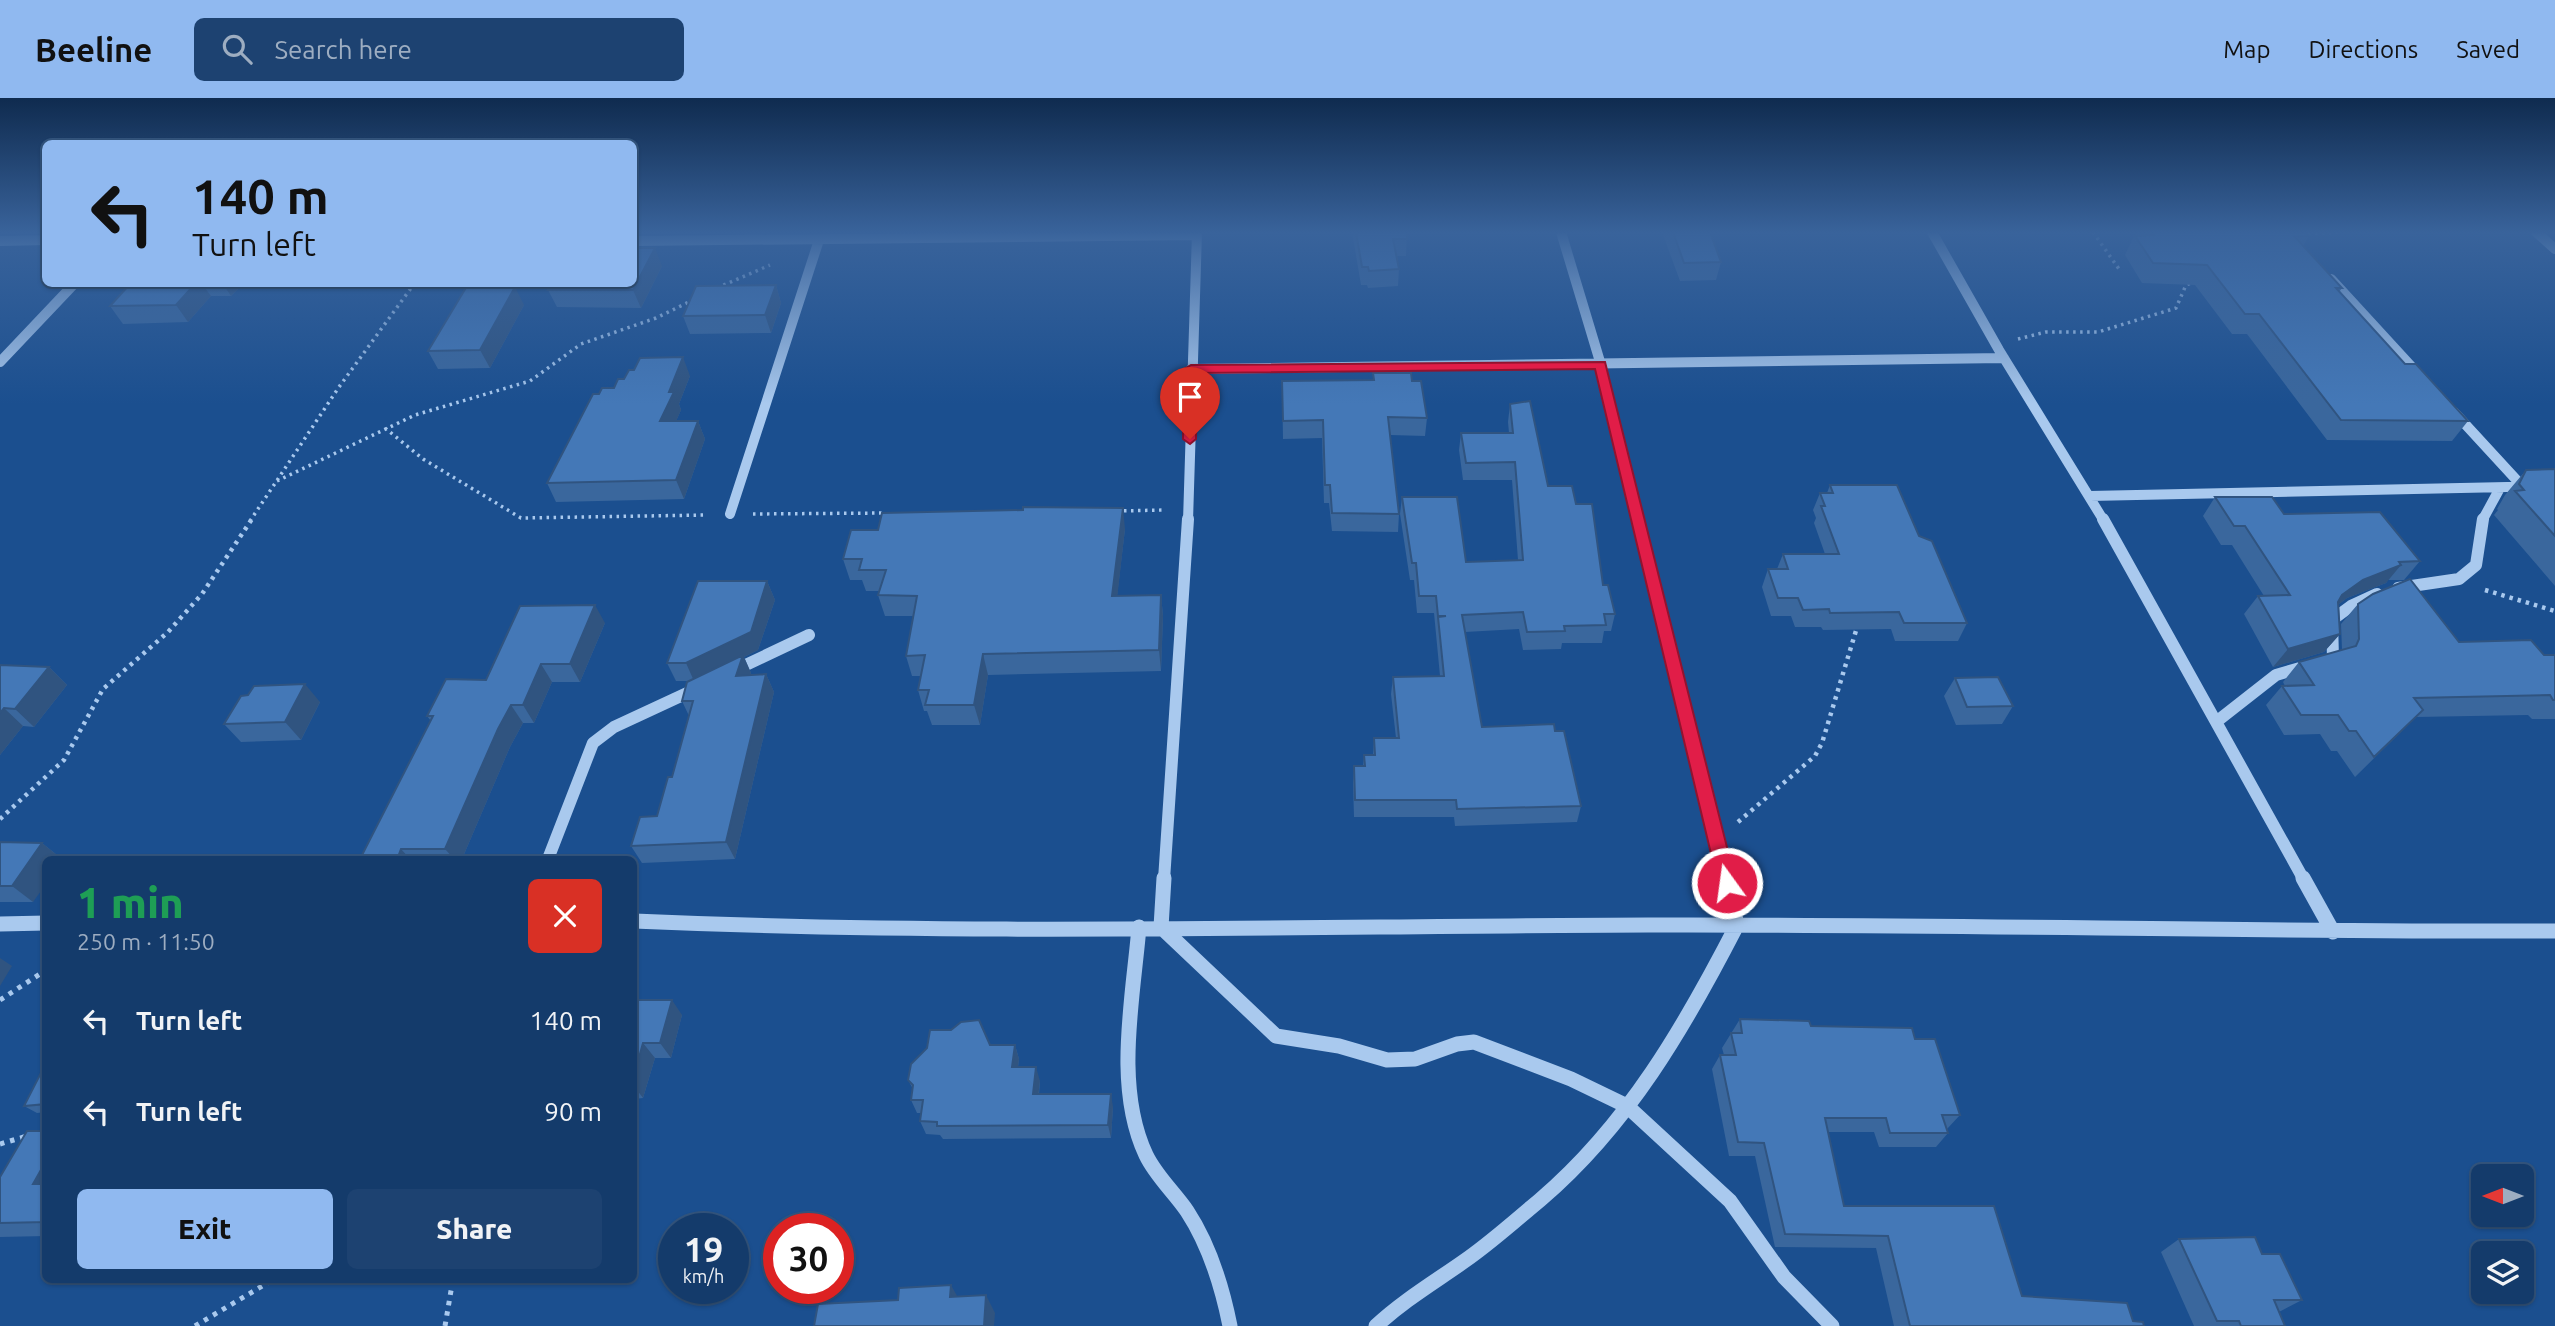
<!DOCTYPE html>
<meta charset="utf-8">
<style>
body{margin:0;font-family:Ubuntu,sans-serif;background:#1d4271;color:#f1f3f6;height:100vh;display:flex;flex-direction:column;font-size:26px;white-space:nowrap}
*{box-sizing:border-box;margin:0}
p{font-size:23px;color:#9dadc1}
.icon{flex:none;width:38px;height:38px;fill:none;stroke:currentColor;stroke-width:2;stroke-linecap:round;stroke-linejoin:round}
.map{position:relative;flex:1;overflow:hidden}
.panel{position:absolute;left:42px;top:758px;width:595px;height:427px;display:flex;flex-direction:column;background:#143b6b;border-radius:10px;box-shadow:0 2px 5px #0004,0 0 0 2px #33557e}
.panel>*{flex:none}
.guide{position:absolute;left:42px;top:42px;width:595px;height:147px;border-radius:10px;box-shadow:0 2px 5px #0004,0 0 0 2px #33557e;background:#90b9f0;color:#111;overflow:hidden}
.needle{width:46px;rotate:270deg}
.controls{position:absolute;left:2471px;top:1066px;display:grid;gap:14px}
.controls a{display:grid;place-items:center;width:63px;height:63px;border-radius:10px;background:#143b6b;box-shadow:0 2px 5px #0004,0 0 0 2px #33557e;font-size:35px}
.speed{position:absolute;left:658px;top:1115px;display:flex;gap:14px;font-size:35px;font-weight:700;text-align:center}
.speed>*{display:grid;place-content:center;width:91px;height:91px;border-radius:50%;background:#143b6b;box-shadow:0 2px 5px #0004,0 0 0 2px #33557e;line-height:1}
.speed small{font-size:18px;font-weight:400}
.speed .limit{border:10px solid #d22;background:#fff;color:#111}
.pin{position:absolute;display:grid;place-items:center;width:60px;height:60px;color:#fff;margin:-72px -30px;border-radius:50% 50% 50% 0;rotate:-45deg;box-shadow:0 0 7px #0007}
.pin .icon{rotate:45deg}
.me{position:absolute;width:77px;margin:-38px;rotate:346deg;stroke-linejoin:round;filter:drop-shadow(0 0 5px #0008)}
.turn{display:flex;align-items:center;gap:24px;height:147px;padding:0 35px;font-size:32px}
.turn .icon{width:91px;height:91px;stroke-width:2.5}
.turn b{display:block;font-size:49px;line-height:60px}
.round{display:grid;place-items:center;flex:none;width:74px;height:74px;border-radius:10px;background:#1d4271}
.headline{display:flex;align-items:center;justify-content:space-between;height:119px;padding:0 35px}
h1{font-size:42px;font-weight:800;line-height:52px;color:#1e9e55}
.cta{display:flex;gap:14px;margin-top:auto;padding:14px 35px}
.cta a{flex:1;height:80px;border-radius:10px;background:#90b9f0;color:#111;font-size:28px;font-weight:800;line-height:80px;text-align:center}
.cta a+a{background:#1d4271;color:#f1f3f6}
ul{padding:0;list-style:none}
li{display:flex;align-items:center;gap:21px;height:91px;padding:0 35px}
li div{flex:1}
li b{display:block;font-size:26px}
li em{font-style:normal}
header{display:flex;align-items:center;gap:42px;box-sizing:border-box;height:98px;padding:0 35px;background:#90b9f0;color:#111}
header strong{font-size:33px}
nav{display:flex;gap:38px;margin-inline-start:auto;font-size:24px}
.search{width:490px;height:63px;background:#1d4271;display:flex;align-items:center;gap:18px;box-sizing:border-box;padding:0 24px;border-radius:10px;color:#9dadc1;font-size:26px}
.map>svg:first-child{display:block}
</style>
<header>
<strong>Beeline</strong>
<div class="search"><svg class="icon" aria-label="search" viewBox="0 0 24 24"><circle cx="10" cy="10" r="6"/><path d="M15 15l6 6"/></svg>Search here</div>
<nav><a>Map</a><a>Directions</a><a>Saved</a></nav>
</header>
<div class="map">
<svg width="2555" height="1228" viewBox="0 0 2555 1228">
<rect width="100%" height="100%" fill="#1b4f8f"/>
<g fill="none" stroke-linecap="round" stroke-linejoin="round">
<path stroke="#a9c9ee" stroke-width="3.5" stroke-dasharray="2.5 4.5" stroke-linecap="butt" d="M2093,134L2119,171
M2301,136L2342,134
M717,190L770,167
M2018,241L2046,234H2098L2176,210L2186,187L2191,185
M385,330L423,361L521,420L706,417
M277,383L415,317L530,283L581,246L656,220L693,202
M1117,413L1165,412
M753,416L885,415
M250,423L339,289L414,186"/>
<path stroke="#a9c9ee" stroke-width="4.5" stroke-dasharray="3.5 5" stroke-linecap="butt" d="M2485,492L2555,513
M0,721L64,662L103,591L168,534L202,496L252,421
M1738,724L1815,658L1822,645L1858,526"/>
<path stroke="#a9c9ee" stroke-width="5" stroke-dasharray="4.5 6" stroke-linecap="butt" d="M0,902L46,872
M0,1046L27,1038
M195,1228L274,1181
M445,1228L453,1181"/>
<path stroke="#a9c9ee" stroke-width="10" d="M1561,134L1601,267L1639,423
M1932,134L1999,252L2104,423
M2536,134L2555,151
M0,143L46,142
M634,143L1197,137
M2331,181L2420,278
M0,264L74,186
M1191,271L2004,260
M2454,314L2523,389
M2090,398L2555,388
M730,416L819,142
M1188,423L1197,134
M2482,423L2500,390"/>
<path stroke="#a9c9ee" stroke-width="12" d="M1638,421L1726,782
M2103,421L2304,782
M2398,490L2459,481L2476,467L2483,421
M2325,564L2333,561L2332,522L2351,508L2377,496
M733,573L809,537
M2216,624L2276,577L2307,568
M548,761L593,645L614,629L698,590
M1164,782L1188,421"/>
<path stroke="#a9c9ee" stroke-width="15" d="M1164,780L1161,829L1276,938L1339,948L1387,962L1415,961L1457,946L1474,944L1571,981L1627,1008L1730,1103L1784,1179L1832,1228
M2303,780L2333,834
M634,823C971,838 1310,828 1648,827C1950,826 2252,834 2555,833
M0,826L46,825
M1139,829C1133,901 1114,989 1146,1057C1156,1078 1174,1094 1187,1113C1210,1148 1222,1188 1230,1228
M1376,1228C1405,1201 1438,1182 1470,1159C1495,1141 1517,1121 1540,1102C1628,1027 1685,928 1737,827L1726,780"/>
</g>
<path fill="#3a679d" d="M1352,134H1407L1406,158H1397L1399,171L1398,188L1368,190L1367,187H1361Z
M1662,134H1710L1721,164L1716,182L1680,183Z
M2136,134H2305L2309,138L2303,148L2342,190L2339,194L2405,266L2468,323L2452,343L2327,342L2247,236H2232L2195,187L2142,185L2125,157Z
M662,168L641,210L557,209L548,192Z
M130,186H243L231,198H211L188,224L123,226L110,208Z
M776,187L781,205L771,235L690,236L683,218Z
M524,207L490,270L438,271L428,253Z
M1373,275L1412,283L1427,320L1425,338L1390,337L1399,416L1398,434L1332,433L1329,405H1324L1322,340L1283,341L1282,283L1373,282Z
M690,278L679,306L681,312L676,323H698L705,341L684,401L556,404L547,385L599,296L614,290Z
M1510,306L1548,388L1576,406L1603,487L1615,516L1611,533H1604L1602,545H1562L1561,551L1523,552L1519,531L1465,534L1482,629L1581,708L1577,724L1455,728L1454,719H1354L1353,685L1354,668H1363L1364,657H1373L1374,640H1396L1391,596L1393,579L1440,578L1434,515H1417L1414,482H1410L1400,416L1402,399L1466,464L1518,462L1512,382H1463L1459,352L1461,335H1509L1508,324Z
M2555,371V488L2494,417L2498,412L2497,411L2505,397L2526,372Z
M1830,387L1919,438L1967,525L1958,543H1895L1891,531L1823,532L1821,529H1795L1791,518H1771L1762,489L1768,471H1777L1783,456H1825L1814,425L1816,420L1813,412L1820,395H1827Z
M2215,399L2284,416L2420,463L2404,482H2388L2386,485L2347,500L2339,506L2340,536L2324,554L2273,569L2244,516L2258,498H2264L2232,447H2221L2203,418Z
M1023,412L1125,431L1117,498L1161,497L1163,518L1161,573L988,577L980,627H932L927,613H924L918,592L921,578H912L906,558L913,518H885L878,497L879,493H866L862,482H850L843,461L878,432Z
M767,483L775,502L758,552L744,559L751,575L750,577L766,576L774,594L735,761L642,765L631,748L657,718L672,679L689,618L682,603L688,583H676L667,565Z
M2358,506L2459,544L2544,557H2555V621H2532L2528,617L2416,619L2355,679L2337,653H2331L2320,636L2284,637L2266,607L2282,588H2285L2283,584L2299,564L2342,552L2341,526Z
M605,525L580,584H552L534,625H523L510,649L462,761H363L361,759L431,623L427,618L486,582Z
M0,567L49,569L67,587L34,629L23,628L0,657Z
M1955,580L2013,608L2002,626L1956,627L1944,598Z
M248,597L320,604L301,642L241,644L224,626Z
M0,744L42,745L62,761H46L33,804H0Z
M634,902L682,917L671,960H655L643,1000L634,1001Z
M1740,921L1811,928L1915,941L1960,1017L1947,1031L1948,1035L1936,1049H1879L1874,1034H1828L1844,1108L2022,1198L2133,1223L2144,1228H1894L1876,1150L1775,1149L1755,1058H1729L1712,971L1720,957H1724L1722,950Z
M990,947H1015L1019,961L1018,969L1040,983L1039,996L1113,1009L1111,1040L943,1041L940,1037L926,1036L920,1023L921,1015H917L911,1002L913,991L908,982Z
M45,967L46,1014L37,1015L24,1008Z
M46,1033V1138L0,1139V1079Z
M2179,1141L2302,1202L2279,1214L2285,1228H2194L2161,1154Z"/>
<path fill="#305480" d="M655,150L662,168L641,210L633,192Z
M195,186H202L211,198L188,224L176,207Z
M223,186H243L231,198Z
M776,187L781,205L771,235L765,217Z
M515,189L524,207L490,270L480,252Z
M683,259L690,278L679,306L681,312L668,342L660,323L669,294Z
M698,323L705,341L684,401L676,382Z
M1123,410L1125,431L1115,519L1112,498Z
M2401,467L2386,485L2347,500L2327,515L2342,497L2363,482Z
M767,483L775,502L758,552L744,559L751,575L744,596L694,583L686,565Z
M1161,497L1163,518L1161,573L1159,552Z
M595,507L605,525L580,584L570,566Z
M2340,536L2324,554L2273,569L2288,551Z
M983,556L988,577L980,627L974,607Z
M541,566L552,584L534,625L523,607Z
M49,569L67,587L34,629L15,611Z
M766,576L774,594L735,761L726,744Z
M305,586L320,604L301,642L285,624Z
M511,607L523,625L510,649L462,761H454L445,751L498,631Z
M4,610L23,628L0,657V615Z
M42,745L62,761H46V786L33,804L12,788Z
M401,751L410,761H400L398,759Z
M0,860L12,868L0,888Z
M672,902L682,917L671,960L660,945Z
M643,945L655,960L643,1000L634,988V978Z
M1015,947L1019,961L1016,983L1012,969Z
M1036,969L1040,983L1037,1009L1033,996Z
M1111,996L1113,1009L1111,1040L1108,1027Z
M46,1063V1093L33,1086Z
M951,1187L961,1205L950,1199Z
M986,1197L995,1215L994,1228H984Z"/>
<path fill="#4478b7" stroke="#305480" stroke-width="2" d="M1356,134H1407V141H1393L1399,171L1369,173L1368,169H1362Z
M1673,134H1710L1721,164L1684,165Z
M2152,134H2305L2309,138L2295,139L2342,190H2336L2405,266H2416L2468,323L2341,322L2259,216H2245L2207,167L2153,165L2135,138L2154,137Z
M634,150H655L633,192H548L552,186H634Z
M130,186H195L176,207L110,208Z
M776,187L765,217L683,218L696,188Z
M467,188L515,189L480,252L428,253Z
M683,259L669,294H674L660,323H698L676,382L547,385L593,296H599L602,290H614L618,281H624L629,272H634L640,260Z
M1373,275H1411L1412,283H1421L1427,320L1388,319L1399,416L1332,415L1330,387H1325L1323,322L1283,323L1282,283L1374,282Z
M1530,303L1548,388H1572L1576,406H1592L1603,487H1608L1615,516H1604L1606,527L1564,528L1565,533L1527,534L1523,514L1462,517L1482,629L1554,626L1555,633H1564L1581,708L1457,711L1456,702H1355L1354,668H1365L1364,657H1375L1374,640H1399L1393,579L1444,578L1438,519L1446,518H1438L1436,498H1419L1416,465H1412L1402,399H1457L1466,464L1523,462L1515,364L1466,365L1461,335H1513L1510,306Z
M2555,371V438L2515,393L2524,392L2519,386L2526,372Z
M1830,387H1897L1919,438L1932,443L1967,525H1904L1899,514L1830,515L1829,511L1803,512L1798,500H1778L1768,471H1788L1783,456H1839L1821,408H1825L1820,395H1833Z
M2215,399H2272L2284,416L2380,414L2420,463L2399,464L2401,467L2363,482L2342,497L2338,504L2340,536L2288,551L2258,498L2290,497L2245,428H2234Z
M1023,409L1123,410L1112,498L1161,497L1159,552L983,556L974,607H925L929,592H918L925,557L906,558L917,498L878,497L886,472H859L862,461H843L851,432H878L882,415L1023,412Z
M2410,481L2459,544L2531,542L2544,557H2555V602H2553L2550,597L2414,600L2423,612L2374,659L2356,633H2349L2338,617H2301L2282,588L2314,587L2299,564L2356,548L2359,541L2358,506L2373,496Z
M698,483H767L751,534L686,565H667Z
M595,507L570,566H541L523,607H511L498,631L445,751H401L398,759H361L433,618H427L446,581L486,582L520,508Z
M743,557L736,578L766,576L726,744L631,748L640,719L657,718L668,679H672L693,603H682L687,584Z
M0,567L49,569L15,611L4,610L0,615Z
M1998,579L2013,608L1967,609L1955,580Z
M305,586L285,624L224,626L241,598L248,597L254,588Z
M0,744L42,745L12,788H0Z
M634,902H672L660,945H643L634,978Z
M1740,921L1809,923L1811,928L1912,930L1915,941H1935L1960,1017H1942L1948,1035H1890L1886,1020H1825L1844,1108H1994L2022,1198L2127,1205L2133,1223L2143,1224L2144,1228H1910L1888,1138L1785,1136L1764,1045L1738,1044L1720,957H1736L1731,935H1742Z
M979,922L990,947H1015L1012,969H1036L1033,996H1111L1108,1027L937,1028V1024L920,1023L923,1002H911L913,987L908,982L911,966L927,950L930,932H951L961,924Z
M46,967V1006L24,1008L45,967Z
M27,1033H46V1063L33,1086H46V1124L0,1125V1079Z
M2255,1139L2262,1156H2280L2302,1202H2274L2285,1228H2241L2239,1223H2217L2179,1141Z
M951,1187L950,1199L986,1197L984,1228H814L818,1206L898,1202L899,1190Z"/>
<linearGradient id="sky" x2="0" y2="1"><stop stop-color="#0f2b4f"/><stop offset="0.44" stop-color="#39639b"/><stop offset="1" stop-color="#39639b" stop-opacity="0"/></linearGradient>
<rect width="2555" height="306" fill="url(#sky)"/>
<path fill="#e11d48" stroke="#92132f" stroke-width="2" d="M1605,264L1736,785L1727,792L1718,785L1595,271L1197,275L1196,341L1190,346L1183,341L1184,271L1191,267Z"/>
</svg>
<div class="controls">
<a><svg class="needle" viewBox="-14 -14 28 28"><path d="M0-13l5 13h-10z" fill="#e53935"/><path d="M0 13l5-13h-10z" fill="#9dadc1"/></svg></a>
<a><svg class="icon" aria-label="layers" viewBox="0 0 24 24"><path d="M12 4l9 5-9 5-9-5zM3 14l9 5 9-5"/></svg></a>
</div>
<div class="speed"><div>19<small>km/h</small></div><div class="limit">30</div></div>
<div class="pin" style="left:1190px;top:341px;background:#d93025"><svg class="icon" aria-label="arrive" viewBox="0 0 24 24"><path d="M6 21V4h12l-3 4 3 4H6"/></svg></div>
<svg class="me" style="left:1727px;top:785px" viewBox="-20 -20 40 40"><circle r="17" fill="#e11d48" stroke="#fff" stroke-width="3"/><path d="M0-11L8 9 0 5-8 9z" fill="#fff"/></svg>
<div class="guide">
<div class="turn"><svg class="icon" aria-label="left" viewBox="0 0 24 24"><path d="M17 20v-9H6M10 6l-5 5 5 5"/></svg><div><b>140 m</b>Turn left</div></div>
</div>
<section class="panel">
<div class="headline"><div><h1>1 min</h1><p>250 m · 11:50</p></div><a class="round" style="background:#d93025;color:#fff"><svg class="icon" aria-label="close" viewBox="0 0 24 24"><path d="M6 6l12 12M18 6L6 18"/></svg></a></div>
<ul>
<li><svg class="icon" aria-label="left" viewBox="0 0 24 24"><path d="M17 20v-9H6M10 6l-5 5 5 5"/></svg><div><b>Turn left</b></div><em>140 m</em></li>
<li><svg class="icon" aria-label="left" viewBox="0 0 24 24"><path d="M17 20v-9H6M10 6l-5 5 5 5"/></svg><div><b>Turn left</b></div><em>90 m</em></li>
</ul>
<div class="cta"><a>Exit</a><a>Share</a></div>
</section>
</div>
